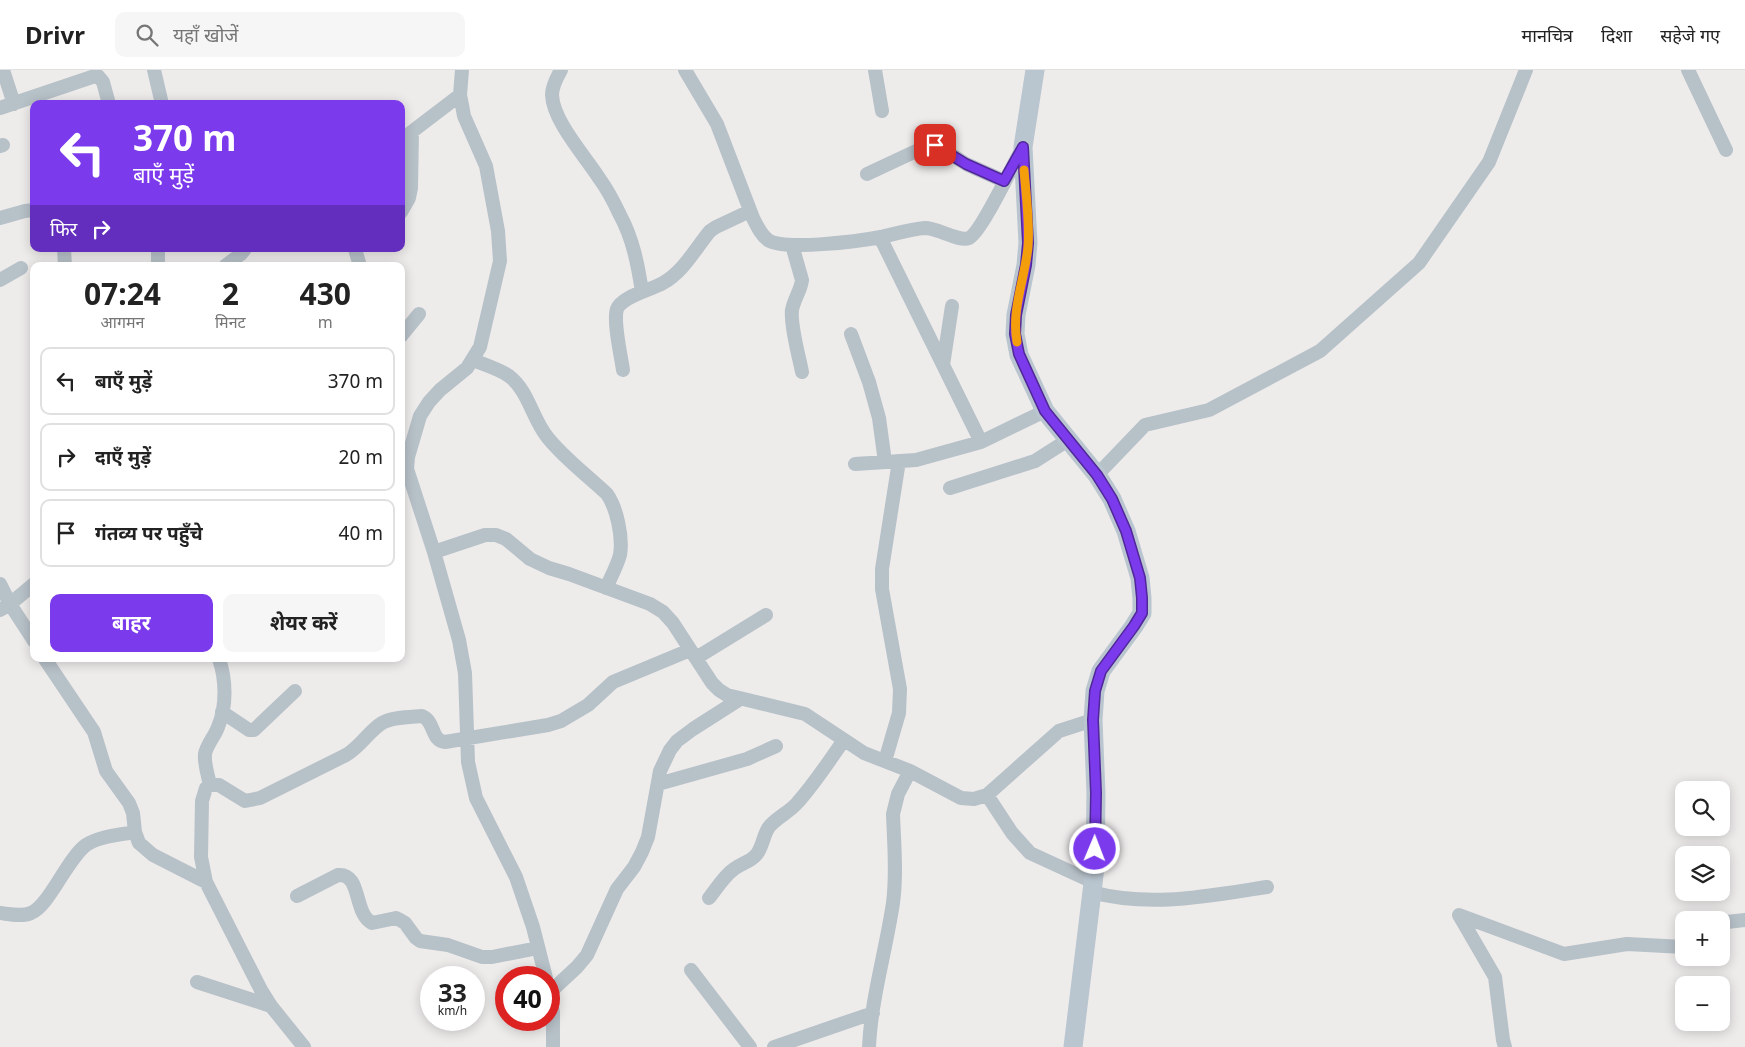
<!DOCTYPE html>
<html lang="hi">
<meta charset="utf-8">
<style>
body{margin:0;font-family:"Noto Sans","Noto Sans Devanagari",sans-serif;background:#f6f6f6;color:#222;height:100vh;display:flex;flex-direction:column;font-size:19px;white-space:nowrap}
*{box-sizing:border-box;margin:0}
p{font-size:16px;color:#767676}
.icon{flex:none;width:28px;height:28px;fill:none;stroke:currentColor;stroke-width:2;stroke-linecap:round;stroke-linejoin:round}
.map{position:relative;flex:1;overflow:hidden}
.details{position:absolute;left:30px;top:192px;width:375px;height:400px;display:flex;flex-direction:column;background:#fff;border-radius:10px;box-shadow:0 2px 12px #0003}
.details>*{flex:none}
.hud{position:absolute;left:30px;top:30px;width:375px;height:152px;border-radius:10px;box-shadow:0 2px 12px #0003;background:#7c3aed;color:#fff;overflow:hidden}
.buttons{position:absolute;left:1675px;top:711px;display:grid;gap:10px}
.buttons a{display:grid;place-items:center;width:55px;height:55px;border-radius:10px;background:#fff;box-shadow:0 2px 12px #0003;font-size:25px}
.speed{position:absolute;left:420px;top:896px;display:flex;gap:10px;font-size:25px;font-weight:700;text-align:center}
.speed>*{display:grid;place-content:center;width:65px;height:65px;border-radius:50%;background:#fff;box-shadow:0 2px 12px #0003;line-height:1}
.speed small{font-size:12px;font-weight:400}
.speed .limit{border:8px solid #d22;background:#fff;color:#111}
.pin{position:absolute;display:grid;place-items:center;width:42px;height:42px;color:#fff;margin:-21px;border-radius:10px;box-shadow:0 2px 8px #0006}
.me{position:absolute;width:55px;margin:-28px;rotate:1deg;stroke-linejoin:round;filter:drop-shadow(0 0 4px #0008)}
.turn{display:flex;align-items:center;gap:18px;height:105px;padding:0 20px;font-size:22px}
.turn .icon{width:65px;height:65px;stroke-width:2.5}
.turn b{display:block;font-size:35px;line-height:42px}
.then{display:flex;align-items:center;height:48px;padding:0 20px;background:#0003;gap:10px;font-size:19px}
.eta{display:flex;justify-content:space-evenly;align-items:center;height:85px;text-align:center}
.eta b{font-size:30px;font-weight:700;line-height:35px}
.cta{display:flex;gap:10px;margin-top:auto;padding:10px 20px}
.cta a{flex:1;height:58px;border-radius:10px;background:#7c3aed;color:#fff;font-size:20px;font-weight:700;line-height:58px;text-align:center}
.cta a+a{background:#f6f6f6;color:#222}
ul{padding:0;list-style:none}
li{display:flex;align-items:center;gap:15px;height:68px;margin:0 10px 8px;padding:0 10px;border:2px solid #e0e0e0;border-radius:10px}
li div{flex:1}
li b{display:block;font-size:19px}
li em{font-style:normal}
header{display:flex;align-items:center;gap:30px;box-sizing:border-box;height:70px;padding:0 25px;background:#fff;border-bottom:1px solid #e0e0e0}
header strong{font-size:24px}
nav{display:flex;gap:28px;margin-inline-start:auto;font-size:18px}
.search{width:350px;height:45px;background:#f6f6f6;display:flex;align-items:center;gap:12px;box-sizing:border-box;padding:0 18px;border-radius:10px;color:#767676;font-size:19px}
.map>svg:first-child{display:block}
</style>
<header>
<strong>Drivr</strong>
<div class="search"><svg class="icon" aria-label="search" viewBox="0 0 24 24"><circle cx="10" cy="10" r="6"/><path d="M15 15l6 6"/></svg>यहाँ खोजें</div>
<nav><a>मानचित्र</a><a>दिशा</a><a>सहेजे गए</a></nav>
</header>
<div class="map">
<svg width="1745" height="977" viewBox="0 0 1745 977">
<rect width="100%" height="100%" fill="#eeebeb"/>
<g fill="none" stroke-linecap="round" stroke-linejoin="round">
<path stroke="#b7c1c8" stroke-width="14" d="M3,0L14,34
M154,0L162,34
M462,0L460,25L462,35L464,46L486,96L498,161L500,191L480,277L467,298L440,320L429,332L420,346L408,387L407,399L434,482L459,570L465,603L468,692L476,728L516,807L533,857L546,908
M561,0C557,7 552,16 552,25C553,51 585,86 599,108C607,119 614,132 620,145C633,169 638,195 642,222
M685,0L717,54L753,148C757,156 761,165 768,170C784,181 860,171 881,167C895,164 910,159 925,158C938,158 959,172 969,168C981,163 1014,92 1023,77
M875,0L882,41
M1688,0L1726,80
M0,38L92,7L98,6L103,12L109,34
M401,70L460,25
M0,76L3,75
M867,104L929,75L940,77L966,94L1004,111
M401,142L409,128L411,118L412,62
M0,148L25,141L34,140
M880,167L981,372
M792,175L802,210C801,220 794,229 792,240C790,255 799,286 802,302
M64,179L65,196
M158,179V196
M355,179L360,196
M225,196L241,184L245,179
M0,210L21,198
M851,264L869,312L879,348L885,392
M401,266L419,244
M473,290C485,295 499,299 509,306C529,321 532,349 548,368C565,389 588,406 607,424C617,438 623,468 620,485C617,496 611,507 606,518
M943,295L952,236
M623,300C621,286 613,251 617,239C622,226 651,220 663,213C684,201 695,179 710,161L716,157L750,141
M855,394L916,390L981,372L1045,341
M1097,405L1145,355L1209,340L1320,281L1419,193L1489,92L1526,0
M950,418L1035,391L1068,370
M434,482L485,465H496L506,469L530,489L549,498L569,504L650,534L663,542L673,553L712,613L719,620L727,625L805,644L864,683L910,701L961,728L974,729L987,725L1059,661L1093,650
M0,514L10,534L34,571
M0,540L10,534L34,514
M696,588L766,545
M45,589L94,662L106,701L129,733L133,743L135,762L139,773L153,785L206,812
M222,642L249,660H254L295,621
M885,691L899,643L900,619L882,519V499L899,391
M658,714L747,689L776,676
M210,715C208,705 204,694 205,684C207,674 215,666 218,657C227,636 226,609 219,589
M987,725L1012,763L1030,783L1093,812
M1091,822C1151,838 1207,826 1267,817
M297,826L338,805C362,803 353,843 372,853L396,848L400,850L405,853L416,868L420,871L448,875L482,887H492L538,878
M709,828C717,818 724,806 734,799C742,793 750,792 756,785C763,777 763,765 769,757C777,747 790,742 798,732C815,713 829,691 844,670
M0,843C9,844 22,847 31,843C49,836 67,789 86,775C99,766 120,765 135,762
M1721,855L1727,852L1745,850
M691,900L750,977
M197,912L271,936
M549,921L553,942V977
M549,923L577,897L587,885L617,819L634,797L642,782L648,767L660,701L670,680L677,671L693,659L740,629
M304,977L271,936L261,920L206,812L201,787L202,731L206,718L210,715H219L245,731L260,728L346,685C360,677 369,661 382,653C392,647 410,647 422,646C435,651 431,671 445,672L548,655L561,651L588,635L613,612L690,580
M774,977L873,943
M869,977C871,930 886,880 893,833C897,803 894,773 893,744L898,724L910,701
M1505,977L1503,970L1495,907L1459,845L1564,884L1627,874L1684,877"/>
<path stroke="#b9c5cf" stroke-width="19" d="M1035,0L1023,77L1028,173L1026,195L1016,245L1015,264L1019,285L1045,341L1097,405L1112,429L1126,461L1140,508L1142,528V543L1134,556L1101,601L1095,621L1093,650L1096,723L1095,797L1073,977"/>
</g>
<g fill="none" stroke-linecap="round" stroke-linejoin="round">
<defs>
<path id="route" d="M935,75L966,94L1004,111L1023,77L1028,173L1026,195L1016,245L1015,264L1019,284L1045,341L1097,405L1112,429L1126,461L1140,508L1142,528V543L1134,556L1101,601L1095,621L1093,650L1096,723L1095,779"/>
</defs>
<use href="#route" stroke="#51269a" stroke-width="12"/>
<use href="#route" stroke="#7c3aed" stroke-width="9"/>
<path stroke="#f59e0b" stroke-width="9" d="M1017,272C1011,240 1025,208 1028,177C1030,152 1026,125 1024,100"/>
</g>
</svg>
<div class="buttons">
<a><svg class="icon" aria-label="search" viewBox="0 0 24 24"><circle cx="10" cy="10" r="6"/><path d="M15 15l6 6"/></svg></a>
<a><svg class="icon" aria-label="layers" viewBox="0 0 24 24"><path d="M12 4l9 5-9 5-9-5zM3 14l9 5 9-5"/></svg></a>
<a>+</a>
<a>−</a>
</div>
<div class="speed"><div>33<small>km/h</small></div><div class="limit">40</div></div>
<div class="pin" style="left:935px;top:75px;background:#d93025"><svg class="icon" aria-label="arrive" viewBox="0 0 24 24"><path d="M6 21V4h12l-3 4 3 4H6"/></svg></div>
<svg class="me" style="left:1095px;top:779px" viewBox="-20 -20 40 40"><circle r="17" fill="#7c3aed" stroke="#fff" stroke-width="3"/><path d="M0-11L8 9 0 5-8 9z" fill="#fff"/></svg>
<div class="hud">
<div class="turn"><svg class="icon" aria-label="left" viewBox="0 0 24 24"><path d="M17 20v-9H6M10 6l-5 5 5 5"/></svg><div><b>370 m</b>बाएँ मुड़ें</div></div>
<div class="then">फिर<svg class="icon" aria-label="right" viewBox="0 0 24 24"><path d="M7 20v-9h11M14 6l5 5-5 5"/></svg></div>
</div>
<section class="details">
<div class="eta">
<div><b>07:24</b><p>आगमन</p></div>
<div><b>2</b><p>मिनट</p></div>
<div><b>430</b><p>m</p></div>
</div>
<ul>
<li><svg class="icon" aria-label="left" viewBox="0 0 24 24"><path d="M17 20v-9H6M10 6l-5 5 5 5"/></svg><div><b>बाएँ मुड़ें</b></div><em>370 m</em></li>
<li><svg class="icon" aria-label="right" viewBox="0 0 24 24"><path d="M7 20v-9h11M14 6l5 5-5 5"/></svg><div><b>दाएँ मुड़ें</b></div><em>20 m</em></li>
<li><svg class="icon" aria-label="arrive" viewBox="0 0 24 24"><path d="M6 21V4h12l-3 4 3 4H6"/></svg><div><b>गंतव्य पर पहुँचे</b></div><em>40 m</em></li>
</ul>
<div class="cta"><a>बाहर</a><a>शेयर करें</a></div>
</section>
</div>
